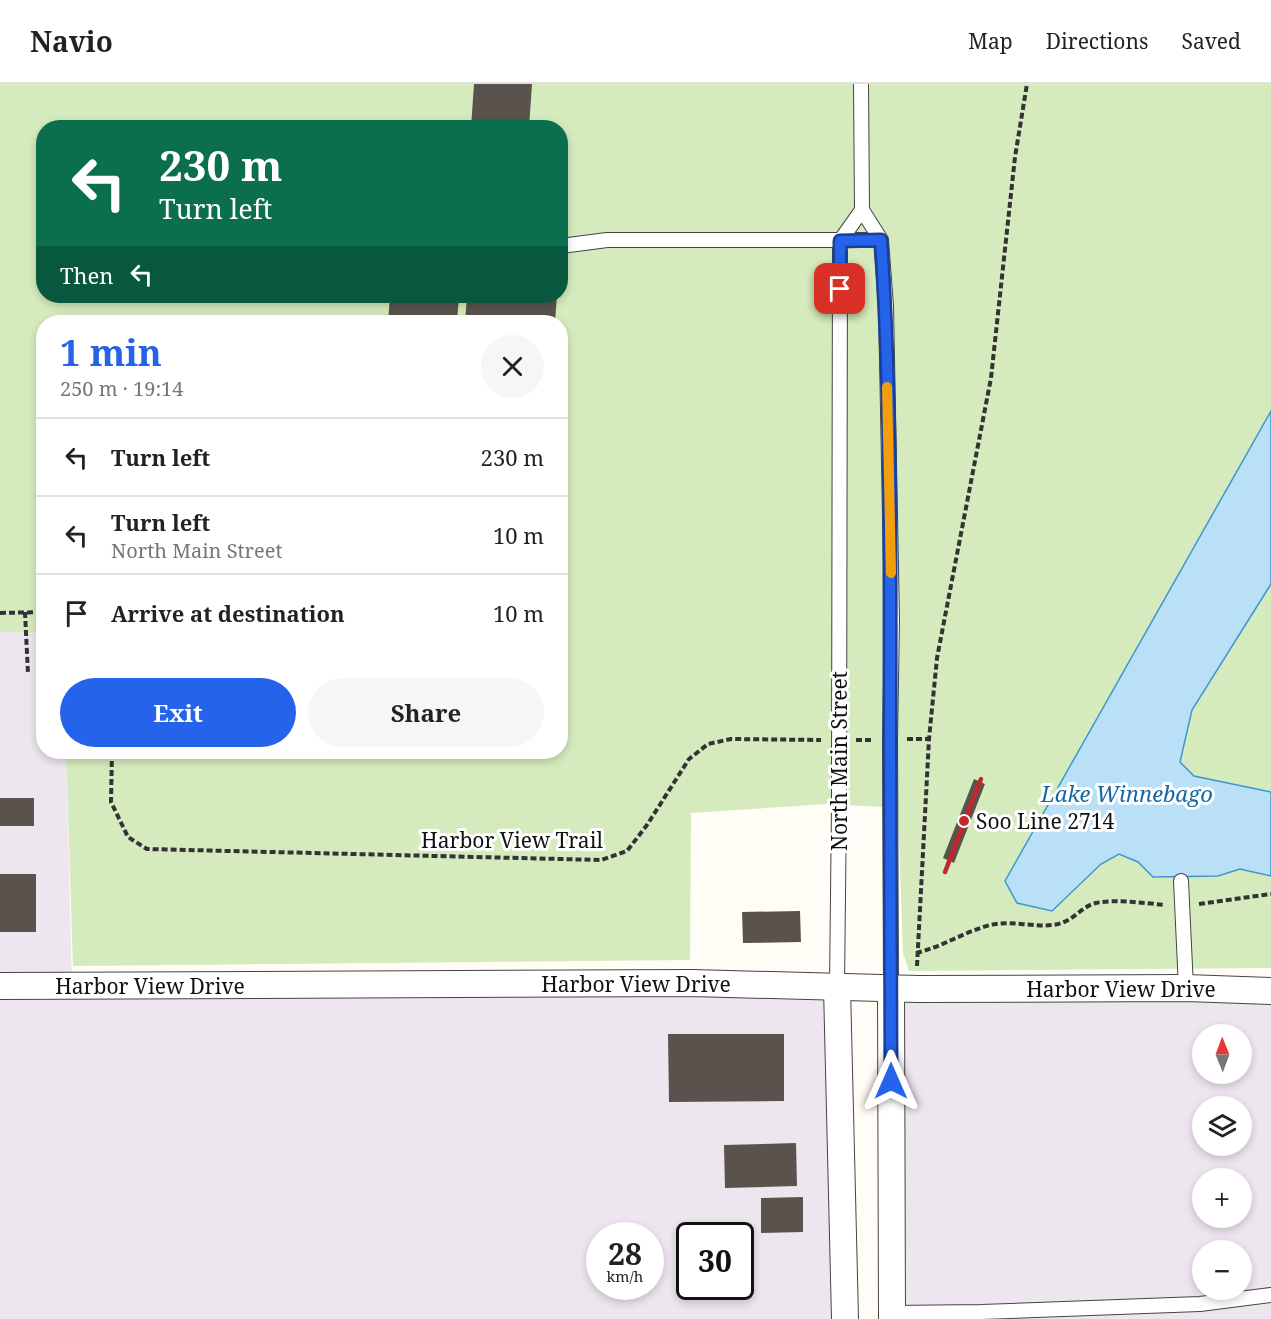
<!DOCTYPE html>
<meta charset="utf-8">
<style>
body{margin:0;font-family:"Noto Serif",serif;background:#f6f6f6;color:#222;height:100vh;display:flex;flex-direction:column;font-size:22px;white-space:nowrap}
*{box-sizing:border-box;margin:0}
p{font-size:20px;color:#767676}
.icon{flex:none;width:33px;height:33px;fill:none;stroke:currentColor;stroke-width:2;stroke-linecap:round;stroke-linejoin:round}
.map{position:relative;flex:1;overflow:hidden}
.panel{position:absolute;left:36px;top:231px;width:532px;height:444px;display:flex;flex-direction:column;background:#fff;border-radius:24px;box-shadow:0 3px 9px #0003}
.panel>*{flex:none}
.banner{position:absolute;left:36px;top:36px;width:532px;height:183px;border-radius:24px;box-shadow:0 3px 9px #0003;background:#0b6e4f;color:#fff;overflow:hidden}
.needle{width:39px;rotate:359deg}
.tools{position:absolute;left:1192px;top:940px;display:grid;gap:12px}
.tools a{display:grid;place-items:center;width:60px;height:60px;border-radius:50%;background:#fff;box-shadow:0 3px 9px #0003;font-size:30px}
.speed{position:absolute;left:586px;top:1138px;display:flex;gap:12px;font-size:30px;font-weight:700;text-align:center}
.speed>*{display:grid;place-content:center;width:78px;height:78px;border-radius:50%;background:#fff;box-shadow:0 3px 9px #0003;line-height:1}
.speed small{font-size:15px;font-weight:400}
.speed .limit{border:3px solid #111;border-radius:9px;background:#fff;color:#111}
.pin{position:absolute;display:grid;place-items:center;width:51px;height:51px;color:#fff;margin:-26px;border-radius:12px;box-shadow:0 3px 9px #0006}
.me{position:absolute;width:66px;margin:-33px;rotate:0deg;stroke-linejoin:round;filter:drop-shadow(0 0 4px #0008)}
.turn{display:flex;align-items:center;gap:21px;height:126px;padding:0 24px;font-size:27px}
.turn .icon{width:78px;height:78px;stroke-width:2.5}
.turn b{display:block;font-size:42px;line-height:51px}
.then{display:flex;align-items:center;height:57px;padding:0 24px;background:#0003;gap:12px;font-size:22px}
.round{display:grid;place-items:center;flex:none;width:63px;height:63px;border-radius:32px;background:#f6f6f6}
.overview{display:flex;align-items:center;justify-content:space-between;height:102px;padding:0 24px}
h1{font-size:36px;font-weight:700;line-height:45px;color:#2563eb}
.cta{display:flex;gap:12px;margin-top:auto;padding:12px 24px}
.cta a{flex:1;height:69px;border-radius:36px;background:#2563eb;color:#fff;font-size:24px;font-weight:700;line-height:69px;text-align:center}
.cta a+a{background:#f6f6f6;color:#222}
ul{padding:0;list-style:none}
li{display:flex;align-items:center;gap:18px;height:78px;padding:0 24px;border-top:2px solid #e0e0e0}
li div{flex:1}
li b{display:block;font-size:22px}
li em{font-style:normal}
header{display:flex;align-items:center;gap:36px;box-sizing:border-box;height:84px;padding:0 30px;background:#fff;border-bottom:2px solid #e0e0e0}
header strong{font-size:28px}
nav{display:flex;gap:33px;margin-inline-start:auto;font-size:21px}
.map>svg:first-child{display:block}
</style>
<header>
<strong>Navio</strong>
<nav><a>Map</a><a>Directions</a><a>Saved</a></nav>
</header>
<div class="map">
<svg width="1271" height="1235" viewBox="0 0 1271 1235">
<rect width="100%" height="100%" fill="#fffdf5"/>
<path fill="#eee6ef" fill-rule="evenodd" d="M0,548L43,549L44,668H66L72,902L837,903L845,1235H0ZM600,1152H651V1203H600ZM690,1152H741V1203H690Z
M891,904L1271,907V1235H892ZM1203,951H1242V990H1203ZM1203,1023H1242V1062H1203ZM1203,1095H1242V1134H1203ZM1203,1167H1242V1206H1203Z"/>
<path fill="#d5ebbd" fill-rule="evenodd" d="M0,0H1271V327L1005,797L1052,827L1101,780L1119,770L1138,778L1153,793L1218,792L1240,785L1271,792V884L909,887L903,869L898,724L827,720L691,729L690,876L73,882L66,668H561V238H44L43,549L0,548ZM44,44H561V212H44Z
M1271,500V708L1193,692L1180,678L1192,626Z"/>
<path fill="#b9e0f7" stroke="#3f96cf" stroke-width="1.5" d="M1271,327V500L1192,626L1180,678L1194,692L1271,708V792L1240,785L1218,792L1153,793L1138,778L1119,770L1101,780L1052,827L1017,819L1005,797Z"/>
<path fill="#5a524d" d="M474,0H532L529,44H471Z
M390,212H459L457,238H388Z
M467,212H557L555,238H465Z
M974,695L985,700L954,779L943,774Z
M0,714H34V742H0Z
M0,790H36V848H0Z
M800,827L801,858L743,859L742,828Z
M668,950H784V1017L669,1018Z
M796,1059L797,1102L725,1104L724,1061Z
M803,1113V1148L761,1149V1114Z"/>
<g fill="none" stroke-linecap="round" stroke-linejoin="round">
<defs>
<path id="service" d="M861,0L862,126L881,156L886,222L892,536L890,655L891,904
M561,162L607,156H881
M1181,797L1186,904
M837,903L839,719L840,157L862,126
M892,1229L981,1228L1200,1220L1271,1211"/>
<path id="minor" d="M0,902L692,899L918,905L1186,904L1271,907
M837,903L845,1235
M891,904L892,1235"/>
</defs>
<use href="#service" stroke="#444" stroke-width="16"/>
<use href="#minor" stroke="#444" stroke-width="28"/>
<path stroke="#333" stroke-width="4" stroke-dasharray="6 3" stroke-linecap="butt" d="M25,528L28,590
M0,529L44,528
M907,655H929
M856,656H872
M112,668L111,718L128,753L147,765L601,776L627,767L647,741L689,675L708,660L731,655L821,656
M1199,820L1271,810
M916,869C942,863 964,848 990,841C1013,835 1043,847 1064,838C1075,834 1083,822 1096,819C1116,815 1144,819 1165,821
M917,882L929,655L937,574L991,294L1015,73L1027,0"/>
<use href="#service" stroke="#fff" stroke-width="14"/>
<use href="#minor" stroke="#fff" stroke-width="26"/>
<path stroke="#c4262e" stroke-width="4.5" d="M945,788L981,695"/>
</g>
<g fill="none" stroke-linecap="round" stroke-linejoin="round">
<defs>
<path id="route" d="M840,205V157L881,156C892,322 890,489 890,656C890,769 891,883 891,997"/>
</defs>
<use href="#route" stroke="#184099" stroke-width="15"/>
<use href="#route" stroke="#2563eb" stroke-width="10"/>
<path stroke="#f59e0b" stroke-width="10" d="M887,303L891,489"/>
</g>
<circle fill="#c4262e" stroke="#fff" stroke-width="2" cx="964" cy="737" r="6"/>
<g text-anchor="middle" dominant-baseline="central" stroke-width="6" stroke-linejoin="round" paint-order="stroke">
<g font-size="21" fill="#111" stroke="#fff">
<text transform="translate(839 677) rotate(-90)">North Main Street</text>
<text x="512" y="756">Harbor View Trail</text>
<text x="636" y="900">Harbor View Drive</text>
<text x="150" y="902">Harbor View Drive</text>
<text x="1121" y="905">Harbor View Drive</text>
</g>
<g font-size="21" fill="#111" stroke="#fff" text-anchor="start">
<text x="976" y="737">Soo Line 2714</text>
</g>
<g font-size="22" font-style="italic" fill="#1768a6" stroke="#fff">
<text x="1127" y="709">Lake Winnebago</text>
</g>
</g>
</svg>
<div class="tools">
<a><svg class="needle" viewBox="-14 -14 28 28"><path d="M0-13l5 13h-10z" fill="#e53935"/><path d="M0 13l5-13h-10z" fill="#767676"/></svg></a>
<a><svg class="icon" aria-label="layers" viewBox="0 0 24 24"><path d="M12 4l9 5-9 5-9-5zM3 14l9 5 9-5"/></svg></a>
<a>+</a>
<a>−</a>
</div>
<div class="speed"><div>28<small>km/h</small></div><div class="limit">30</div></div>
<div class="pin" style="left:840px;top:205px;background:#d93025"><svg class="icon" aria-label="arrive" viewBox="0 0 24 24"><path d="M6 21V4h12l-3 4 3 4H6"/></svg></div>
<svg class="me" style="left:891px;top:997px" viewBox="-20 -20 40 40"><path d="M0-17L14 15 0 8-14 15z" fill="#2563eb" stroke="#fff" stroke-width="4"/></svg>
<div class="banner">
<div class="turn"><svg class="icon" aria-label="left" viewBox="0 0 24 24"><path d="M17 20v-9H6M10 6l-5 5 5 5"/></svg><div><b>230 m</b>Turn left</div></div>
<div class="then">Then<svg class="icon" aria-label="left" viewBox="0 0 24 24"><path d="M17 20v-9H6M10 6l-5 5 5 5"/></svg></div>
</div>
<section class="panel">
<div class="overview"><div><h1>1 min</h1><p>250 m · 19:14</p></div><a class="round"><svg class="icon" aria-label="close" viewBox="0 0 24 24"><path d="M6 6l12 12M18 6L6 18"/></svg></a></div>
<ul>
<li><svg class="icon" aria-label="left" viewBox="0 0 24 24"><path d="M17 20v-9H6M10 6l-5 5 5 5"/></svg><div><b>Turn left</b></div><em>230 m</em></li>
<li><svg class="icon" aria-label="left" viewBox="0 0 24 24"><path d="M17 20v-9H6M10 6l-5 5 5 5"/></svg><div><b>Turn left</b><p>North Main Street</p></div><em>10 m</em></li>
<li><svg class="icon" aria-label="arrive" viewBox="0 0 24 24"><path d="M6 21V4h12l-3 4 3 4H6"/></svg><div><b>Arrive at destination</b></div><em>10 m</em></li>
</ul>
<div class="cta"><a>Exit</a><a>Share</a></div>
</section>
</div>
